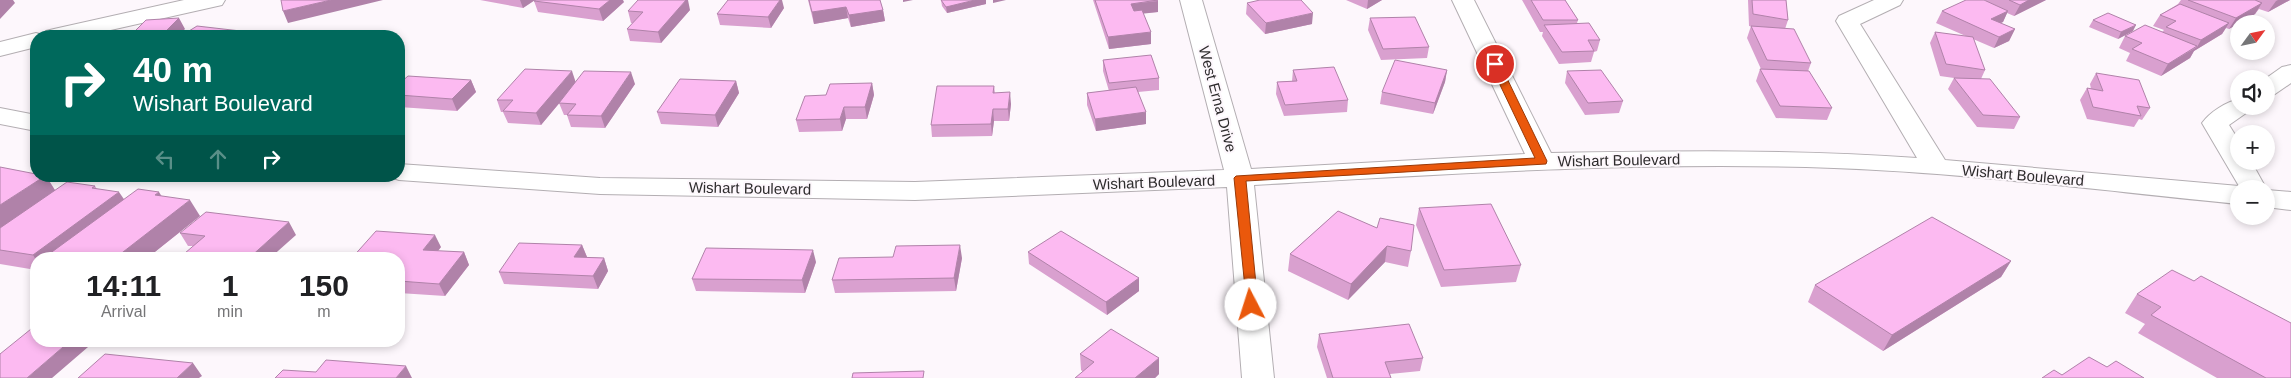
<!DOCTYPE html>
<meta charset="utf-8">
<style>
body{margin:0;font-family:Arial,sans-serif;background:#f6f6f6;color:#202124;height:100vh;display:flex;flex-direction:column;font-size:19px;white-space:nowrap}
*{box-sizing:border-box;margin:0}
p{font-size:16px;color:#757577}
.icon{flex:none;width:28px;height:28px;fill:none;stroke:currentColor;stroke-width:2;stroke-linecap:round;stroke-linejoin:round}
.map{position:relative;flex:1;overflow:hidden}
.panel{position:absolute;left:30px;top:252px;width:375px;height:95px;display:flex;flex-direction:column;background:#fff;border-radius:20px;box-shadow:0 2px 8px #0003}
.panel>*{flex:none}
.top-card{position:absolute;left:30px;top:30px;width:375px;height:152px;border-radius:20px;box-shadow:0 2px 8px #0003;background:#00695c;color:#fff;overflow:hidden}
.needle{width:32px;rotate:57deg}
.fabs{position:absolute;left:2230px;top:15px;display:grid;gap:10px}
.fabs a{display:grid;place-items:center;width:45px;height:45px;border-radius:50%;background:#fff;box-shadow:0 2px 8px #0003;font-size:25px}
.pin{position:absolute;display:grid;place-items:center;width:42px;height:42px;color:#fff;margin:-21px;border:2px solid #fff;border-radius:50%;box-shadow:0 1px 5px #0007}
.me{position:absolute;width:55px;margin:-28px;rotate:355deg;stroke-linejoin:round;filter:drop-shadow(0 0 4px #0008)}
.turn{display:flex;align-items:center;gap:18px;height:105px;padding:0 20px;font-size:22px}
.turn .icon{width:65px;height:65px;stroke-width:2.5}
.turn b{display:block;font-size:35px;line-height:42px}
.lanes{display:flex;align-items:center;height:48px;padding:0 20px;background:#0003;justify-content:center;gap:25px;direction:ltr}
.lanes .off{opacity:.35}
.eta{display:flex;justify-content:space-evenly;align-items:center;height:85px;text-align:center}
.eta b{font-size:30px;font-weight:700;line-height:35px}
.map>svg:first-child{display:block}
</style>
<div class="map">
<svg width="2291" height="378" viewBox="0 0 2291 378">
<rect width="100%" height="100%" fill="#fdf7fc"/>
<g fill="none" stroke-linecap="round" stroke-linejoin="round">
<defs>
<path id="minor" d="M184,0H225L222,5L84,36H36V47L0,56V42L36,33L43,35L46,31L54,29Z
M1180,0H1202L1251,169L1525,154L1452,0H1474L1551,153C1673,151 1795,149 1917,158L1836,21L1839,16L1874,0H1903L1900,5L1860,24L1945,160L2239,186L2202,123C2210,112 2226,102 2239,99V106H2252L2249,111L2229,125L2239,141V161H2251L2267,190L2291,192V210L2266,207V189H2239V204C2104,191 1969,173 1834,168C1640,161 1447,174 1254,185L1274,378H1242L1227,187L915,200L600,194L399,180L388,176H399V164L600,178L915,182L1224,170Z
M2291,65V83L2275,94L2266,96L2265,79L2282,67Z
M0,108L36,115V131L0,124Z"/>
</defs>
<use href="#minor" stroke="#b3aeb2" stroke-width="2"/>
<use href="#minor" fill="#fff" fill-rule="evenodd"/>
</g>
<path fill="#d9a0cf" d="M480,0H535L523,8Z
M808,0H880L883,10L885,21L851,27L848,18L814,24Z
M941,0L986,4L947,13L942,6Z
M1093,0H1158V12L1143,13L1151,44L1109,49Z
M1346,0H1382L1367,9Z
M1522,0H1565L1578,20L1577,23L1600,40L1597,51L1594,52L1591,62L1559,64L1542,36L1543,32H1540Z
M1748,0H1786L1788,20L1785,29L1811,63L1808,71L1832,108L1827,120L1776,118L1756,81L1760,69H1761L1747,38L1751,26L1756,27L1749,26Z
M1986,0H2046L2014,16L2007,13L2003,22L2000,23L2015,29L2009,41L1994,48L1973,39L1985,70L1981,79L2020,117L2014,129L1977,127L1948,89L1954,78L1940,76L1930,43L1935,32L1968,37L1936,23L1942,11L1986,1Z
M2181,0H2290L2268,12L2259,9L2255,14L2229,29L2226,28L2222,34L2194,51L2190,58L2161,76L2126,61L2130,53L2119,48L2125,36L2162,32L2164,30L2153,26L2160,15L2178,4Z
M534,1L624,2L603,21L538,12Z
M1247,3L1312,24L1265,34L1246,14Z
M784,8L771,28L720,25L717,14Z
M690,10L661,43L630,41L627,29L633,23H631L628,11Z
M1370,18L1429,47L1427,58L1381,60L1368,30Z
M2093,20L2133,31L2118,39L2089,27Z
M1103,60L1159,78V90L1138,92L1146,124L1096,131L1087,105V93L1109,91L1103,71Z
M1293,70L1348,100L1347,112L1284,116L1276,94L1277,82L1292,81Z
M1447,70L1445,82L1433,114L1380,104L1382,92Z
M1567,71L1623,101L1619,113L1585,115L1565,83Z
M2096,73L2150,108L2142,120L2139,119L2134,127L2087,119L2080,100L2087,88L2091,89L2090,84Z
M471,80L476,92L457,111L399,107V84Z
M736,81L739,93L718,127L661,124L657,112Z
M576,82L635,84L605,128L571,127L567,115H564L559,103L567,94L541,125L508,123L503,112H501L497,100Z
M872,83L874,95L867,119H846L842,131L799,132L796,120L826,95Z
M994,86L995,93L1011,104L1009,121H994L992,136L932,137L931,125Z
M36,176H46L55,190L95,186L97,189L124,199L162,196L200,216L146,259H36V270L0,264V228Z
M1419,208L1521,265L1516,282L1441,287L1416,225Z
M1338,211L1411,251L1408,267L1385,262L1348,300L1288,271L1290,254Z
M180,233L296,235L193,246H188Z
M582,245L587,257L604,258L608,271L598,289L504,284L499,272Z
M441,247L438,251L464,252L469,265L445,296L399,293V259Z
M1028,252L1139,278V291L1107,315L1029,264Z
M962,258L956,291L835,293L832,280Z
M2011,261L2001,277L1883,351L1808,302L1815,285Z
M816,262L805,293L696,291L692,279Z
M2137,294L2291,378H2217L2138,333L2145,324L2125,313Z
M1319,334L1423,358L1420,371L1390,374L1391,378H1327L1317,347Z
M1080,354L1159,374L1155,378H1075L1083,372L1081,370Z"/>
<path fill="#b082a9" d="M0,0H13L15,3L0,19Z
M331,0H383L288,23L283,11Z
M520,0H535L523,8Z
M610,0H623L624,2L603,21L599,9Z
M686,0H688L690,10L661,43L658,32Z
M780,0H782L784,8L771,28L768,17Z
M903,0H913L903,2Z
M975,0H986V4L947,13L946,7Z
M993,0H1006L993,3Z
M1368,0H1382L1367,9Z
M2029,0H2046L2014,16L2020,5Z
M2278,0H2290L2268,12L2276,1Z
M1158,1V12L1131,15V4Z
M2262,3L2255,14L2229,29L2236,18Z
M846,7L848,18L814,24L812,12Z
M883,10L885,21L851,27L849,15Z
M2008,11L2003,22L1986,30L1991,19Z
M1313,13L1312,24L1265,34L1266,23Z
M179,18L185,29L178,36H161Z
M2229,23L2222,34L2194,51L2190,58L2161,76L2168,64L2197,47L2201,40Z
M2136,25L2133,31L2118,39L2121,32Z
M2015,29L2009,41L1994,48L1999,37Z
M1151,32V44L1109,49L1108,37Z
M258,33L260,36H252Z
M399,54L403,65L399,68Z
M1447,70L1445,82L1433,114L1435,103Z
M572,71L576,83L541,125L536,113Z
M631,72L635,84L605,128L601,116Z
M471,80L476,92L457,111L452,99Z
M736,81L739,93L718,127L715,115Z
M872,83L874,95L867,119L865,107Z
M1010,92L1011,104L1009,121L1008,109Z
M844,107L846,119L842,131L840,119Z
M993,109L994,121L992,136L991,124Z
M1146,112V124L1096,131L1095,119Z
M45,176H46L56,192L0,228V205Z
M119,192L130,208L45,257L47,259H36V260L33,255Z
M159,192L169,208L155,195Z
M190,200L200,216L146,259H114Z
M289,222L296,235L269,259H248Z
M435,235L441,247L429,262L423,250Z
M582,245L587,257H574Z
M960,245L962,258L956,291L954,278Z
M1387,246L1385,262L1348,300L1351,284Z
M813,250L816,262L805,293L802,280Z
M464,252L469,265L445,296L439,284Z
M604,258L608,271L598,289L593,276Z
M2011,261L2001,277L1883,351L1892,335Z
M1139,278V291L1107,315L1106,302Z
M70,341H95L52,378H27Z
M1159,358V374L1155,378H1135Z
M193,363L202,376L199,378H177Z
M406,366L412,378H396Z"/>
<path fill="#fcbaf1" stroke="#b082a9" d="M281,0H331L283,11Z
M536,0H610L599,9L534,1Z
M638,0H686L658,32L627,29L643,12L628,11Z
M728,0H780L768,17L717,14Z
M809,0H880L883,10L849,15L846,7L812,12Z
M941,0H975L946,7Z
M1095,0H1158L1131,4L1134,11L1142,10L1151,32L1108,37Z
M1260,0H1301L1313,13L1266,23L1247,3Z
M1531,0H1565L1578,20H1543Z
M1752,0H1786L1788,20L1753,14Z
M1966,0H1984L2008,11L1991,19L2015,29L1999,37L1942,11Z
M2009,0H2029L2020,5Z
M2188,0H2255L2262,3L2236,18Z
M2180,4L2229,23L2201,40L2166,27L2176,21L2160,15Z
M2108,13L2136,25L2121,32L2093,20Z
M1415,17L1429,47L1383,49L1370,18Z
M179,18L161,36H130L146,20Z
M1589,23L1600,40H1588L1594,51L1562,52L1544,25Z
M2145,25L2197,46L2168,64L2132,49L2142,43L2125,36Z
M197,26L258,33L252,36H181Z
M1751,26L1794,29L1811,63L1767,60Z
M1935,32L1973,37L1985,70L1946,64Z
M1151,55L1159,78L1109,83L1103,60Z
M1395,60L1447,70L1435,103L1382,92Z
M1334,67L1348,100L1285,105L1277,82L1297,81L1293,70Z
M525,69L572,71L536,113L503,111L513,100H497Z
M1760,69L1809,71L1832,108L1780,106Z
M1601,70L1623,101L1588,103L1567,71Z
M584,71L631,72L601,116L567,115L576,104L559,103Z
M2096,73L2139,80L2150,108L2137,106L2141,116L2093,107L2087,88L2103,91Z
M408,76L471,80L452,99L399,95V84Z
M1954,78L1990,79L2020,117L1983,115Z
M680,79L736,81L715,115L657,112Z
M872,83L865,107H844L840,119L796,120L805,96L826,95L830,84Z
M937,86H994L993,93L1010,92L1008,109H993L991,124L931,125Z
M1136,87L1146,112L1095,119L1087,93Z
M0,167L36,174V176H45L0,205Z
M67,182L95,186L92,188L119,192L33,255L0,250V228Z
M138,189L159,192L155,195L190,200L114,259H58L45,257Z
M1491,204L1521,265L1444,270L1419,208Z
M1338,211L1377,228L1380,218L1414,225L1411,251L1387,246L1351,284L1290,254Z
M206,212L289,222L248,259H178L205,236L180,233Z
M1932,217L2011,261L1892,335L1815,285Z
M376,231L435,235L423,250L464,252L439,284L399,281V259H351Z
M1061,231L1139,278L1106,302L1028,252Z
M519,243L582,245L574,257L604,258L593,276L499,272Z
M960,245L954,278L832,280L839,258L893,257L896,246Z
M706,248L813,250L802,280L692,279Z
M2172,270L2194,281L2201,276L2291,323V378H2266L2151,315L2161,307L2137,294Z
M1409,324L1423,358L1385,362L1391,378H1333L1319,334Z
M36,325V341H70L27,378H0V354Z
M1111,329L1159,358L1135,378H1075L1094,362L1080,354Z
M105,354L193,363L177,378H78Z
M2089,357L2107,367L2116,361L2144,378H2042L2054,370L2062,375Z
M326,360L406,366L396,378H275L283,370L316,372Z
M924,371L923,378H852L853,373Z"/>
<path fill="#ea580c" stroke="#983908" d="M1495,61L1500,64L1547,161L1546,164L1246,181L1258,305L1251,310L1247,308L1234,178L1236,176L1535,158L1490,64Z"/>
<g text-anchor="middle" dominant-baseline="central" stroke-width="4" stroke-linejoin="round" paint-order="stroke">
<g font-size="15" fill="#2e2c2d" stroke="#fdf7fc">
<text transform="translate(1218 99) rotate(75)">West Erna Drive</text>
<text transform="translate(1619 160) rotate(-1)">Wishart Boulevard</text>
<text transform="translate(2023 175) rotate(5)">Wishart Boulevard</text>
<text transform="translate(1154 182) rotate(-2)">Wishart Boulevard</text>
<text transform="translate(750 188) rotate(1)">Wishart Boulevard</text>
</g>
</g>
</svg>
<div class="fabs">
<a><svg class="needle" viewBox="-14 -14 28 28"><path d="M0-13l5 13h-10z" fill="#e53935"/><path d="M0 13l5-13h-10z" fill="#757577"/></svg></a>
<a><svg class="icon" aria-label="sound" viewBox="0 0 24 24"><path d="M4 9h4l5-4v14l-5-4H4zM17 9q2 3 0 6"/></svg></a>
<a>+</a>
<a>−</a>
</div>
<div class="pin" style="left:1495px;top:64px;background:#d93025"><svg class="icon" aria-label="arrive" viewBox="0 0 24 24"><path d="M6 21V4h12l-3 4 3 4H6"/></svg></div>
<svg class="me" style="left:1251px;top:305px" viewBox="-20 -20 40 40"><circle r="19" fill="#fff"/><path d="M0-13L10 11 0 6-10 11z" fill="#ea580c"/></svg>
<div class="top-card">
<div class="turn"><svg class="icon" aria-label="right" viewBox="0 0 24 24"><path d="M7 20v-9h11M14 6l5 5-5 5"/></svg><div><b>40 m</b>Wishart Boulevard</div></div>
<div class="lanes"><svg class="icon off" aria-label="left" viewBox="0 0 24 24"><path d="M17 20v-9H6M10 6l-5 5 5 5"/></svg><svg class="icon off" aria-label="ahead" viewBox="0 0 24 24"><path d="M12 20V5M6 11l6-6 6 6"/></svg><svg class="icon" aria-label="right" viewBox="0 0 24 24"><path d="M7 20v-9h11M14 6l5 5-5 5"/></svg></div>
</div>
<section class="panel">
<div class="eta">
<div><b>14:11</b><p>Arrival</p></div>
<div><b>1</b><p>min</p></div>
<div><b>150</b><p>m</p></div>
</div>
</section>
</div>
